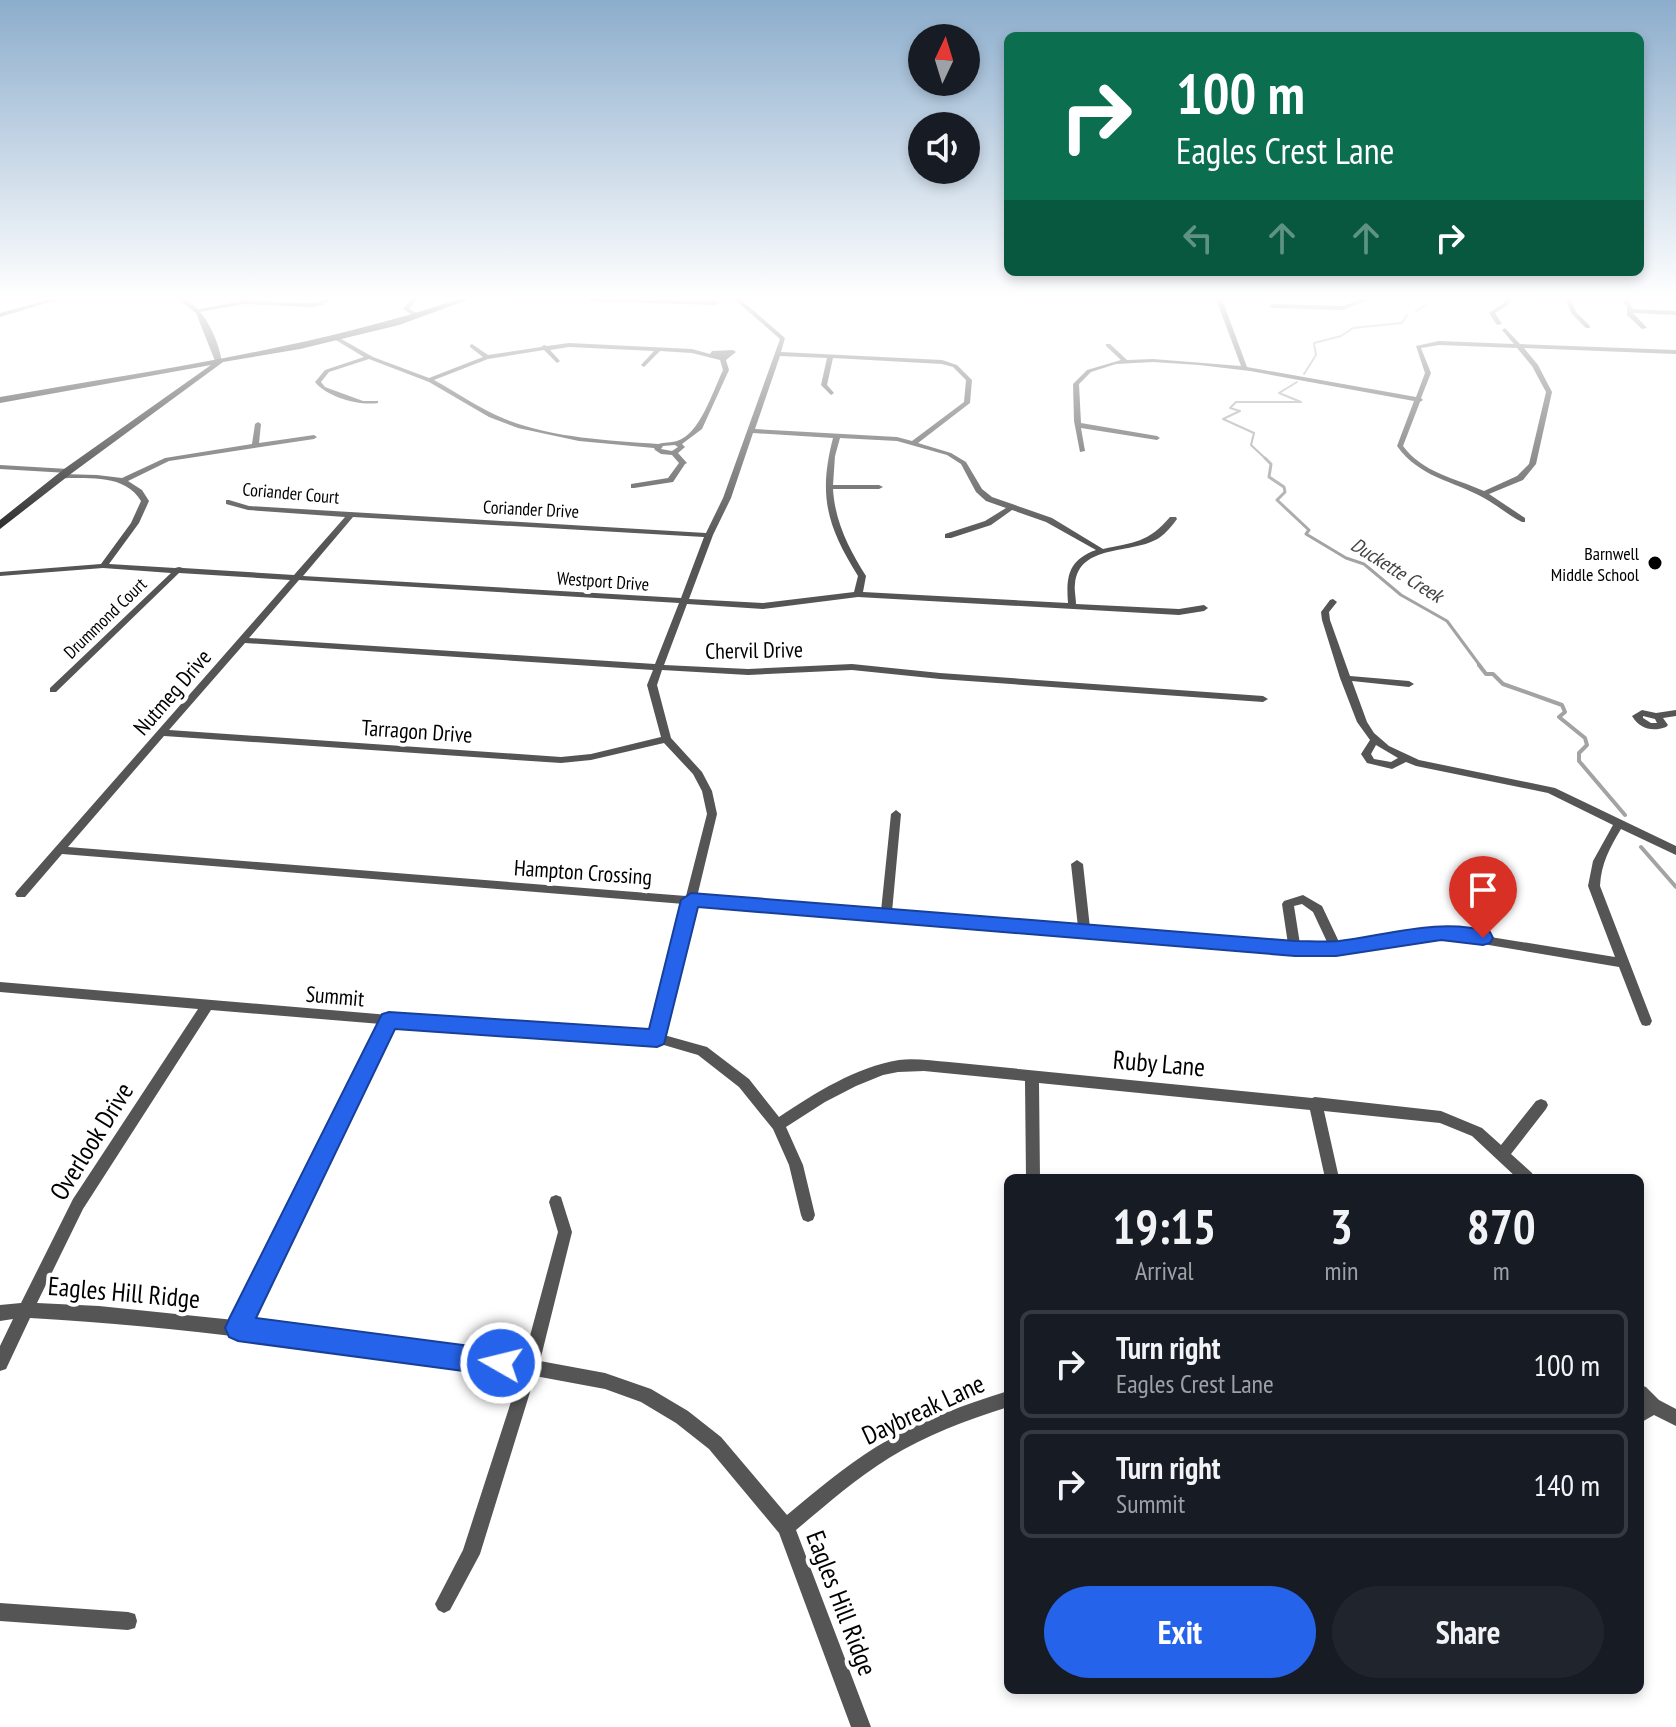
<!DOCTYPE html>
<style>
body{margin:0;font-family:"PT Sans Narrow",sans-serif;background:#20242c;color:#f1f3f6;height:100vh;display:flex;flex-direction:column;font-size:30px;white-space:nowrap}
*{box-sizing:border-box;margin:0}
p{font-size:26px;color:#9ea1a6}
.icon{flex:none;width:44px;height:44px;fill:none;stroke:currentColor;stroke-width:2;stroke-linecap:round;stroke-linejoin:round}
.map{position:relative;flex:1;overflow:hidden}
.side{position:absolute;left:1004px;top:1174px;width:640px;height:520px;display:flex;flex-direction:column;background:#171b24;border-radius:12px;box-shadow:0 4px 12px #0003}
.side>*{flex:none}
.top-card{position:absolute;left:1004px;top:32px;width:640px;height:244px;border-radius:12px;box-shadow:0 4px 12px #0003;background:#0b6e4f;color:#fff;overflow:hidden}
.needle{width:52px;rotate:4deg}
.controls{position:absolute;left:908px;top:24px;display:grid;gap:16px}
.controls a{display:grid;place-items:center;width:72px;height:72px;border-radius:50%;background:#171b24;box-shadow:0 4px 12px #0003;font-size:40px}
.pin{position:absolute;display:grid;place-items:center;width:68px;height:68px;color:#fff;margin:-82px -34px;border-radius:50% 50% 50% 0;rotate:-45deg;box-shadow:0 0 8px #0007}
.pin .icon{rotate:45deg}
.me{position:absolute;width:88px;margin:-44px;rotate:278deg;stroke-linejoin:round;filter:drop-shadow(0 0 6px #0008)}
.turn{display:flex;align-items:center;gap:28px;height:168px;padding:0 40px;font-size:36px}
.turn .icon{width:104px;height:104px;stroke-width:2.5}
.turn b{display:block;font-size:56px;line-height:68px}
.lanes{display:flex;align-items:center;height:76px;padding:0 40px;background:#0003;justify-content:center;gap:40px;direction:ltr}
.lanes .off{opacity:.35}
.eta{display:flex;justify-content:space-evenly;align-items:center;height:136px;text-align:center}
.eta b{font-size:48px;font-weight:600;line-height:56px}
.cta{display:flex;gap:16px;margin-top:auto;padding:16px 40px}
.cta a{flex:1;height:92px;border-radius:48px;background:#2563eb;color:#fff;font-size:32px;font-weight:600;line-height:92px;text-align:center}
.cta a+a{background:#20242c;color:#f1f3f6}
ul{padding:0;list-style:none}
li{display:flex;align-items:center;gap:24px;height:108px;margin:0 16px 12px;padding:0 24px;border:4px solid #363941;border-radius:12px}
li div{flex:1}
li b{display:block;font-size:30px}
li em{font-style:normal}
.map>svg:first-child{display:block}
</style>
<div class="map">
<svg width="1676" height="1727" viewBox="0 0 1676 1727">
<rect width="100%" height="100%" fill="#fff"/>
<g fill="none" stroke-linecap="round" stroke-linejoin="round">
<path stroke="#a3a3a3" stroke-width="2" d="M1416,311L1431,302
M1304,374L1316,355L1314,343L1341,336L1353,328L1402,323L1407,315
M1267,460L1251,445L1254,433L1223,419L1240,411L1230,408L1236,402H1301L1279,393L1297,382"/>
<path stroke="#a3a3a3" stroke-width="3" d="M1265,458L1271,464L1269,477L1284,487L1285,492L1277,500L1309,530L1306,534L1346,558L1364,564L1401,595L1447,621L1481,667"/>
<path stroke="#a3a3a3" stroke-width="4" d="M1479,665L1486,674H1493L1503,684L1562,705L1565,712L1559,717L1585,738L1587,745L1579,753V761L1625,815
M1641,847L1676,887"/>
<path fill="#555" fill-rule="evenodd" d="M243,299H249L248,301H250L312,303C319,303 325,298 332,299L323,305L312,307L245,304L198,312L195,310L241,301Z
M411,299H417L409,309L420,315V317H416L403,309Z
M586,299L710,301L708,299H714L718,303L715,305L589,301Z
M734,299H740L785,338L781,352L942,360L957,365L972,380L970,403L918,443L951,453L966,462L982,489L992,497L1052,518L1103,549C1134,542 1148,543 1170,517H1176L1177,519C1172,526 1166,533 1159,538C1132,555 1079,543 1075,584C1074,590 1076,598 1076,604L1179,609L1204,605L1208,608L1204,611L1179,615L858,597L763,609L687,604L664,665L748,669L852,664L940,673L1263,696L1268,699L1263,702L940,679L852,670L748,675L662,670L657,685L671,738L702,772L712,791L717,814L697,897L881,911L891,814L896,810L901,814L892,912L1078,927L1071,864L1077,860L1083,864L1090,928L1288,944L1282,904L1284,901L1303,895L1322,906L1340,944L1441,929L1615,957L1588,886L1593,861L1613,825L1548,793L1416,766L1406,762L1392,769L1367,763L1361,754L1370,740L1357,722L1340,678L1322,620L1321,612L1330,600L1333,599L1337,602L1329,612L1330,620L1350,676L1409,681L1414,684L1409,687L1352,681L1367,722L1374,733L1389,746L1419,760L1555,788L1676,846V855L1621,829C1610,847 1601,864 1600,886L1652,1021L1650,1025L1646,1026L1642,1025L1640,1021L1619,967L1441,937L1336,954H1295L695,905L664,1035L707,1047L749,1079L779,1117C815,1093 856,1067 899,1060C915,1058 933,1061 949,1062L1312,1098L1315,1097L1441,1111L1482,1128L1501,1145L1536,1101L1541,1099L1546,1101L1548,1105L1546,1109L1511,1154L1532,1173L1534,1178H1517L1472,1136L1440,1123L1324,1111L1339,1178H1325L1310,1110L1039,1083L1040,1178H1026L1025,1081L924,1071L898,1072L883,1075L856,1086L825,1102L786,1127L803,1165L815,1215L813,1220L808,1222L803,1220L801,1215L789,1165L773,1129L739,1087L698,1055L657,1043L393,1025L249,1322L524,1358L558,1232L549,1202L551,1197L556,1195L561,1197L572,1232L540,1361L605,1373L651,1389L688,1411L721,1437L787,1515C816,1491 844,1467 876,1447C917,1422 962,1405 1008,1391V1407C967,1420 926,1435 889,1458C855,1479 826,1505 796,1530L871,1727H851L779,1533L709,1449L676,1423L641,1402L605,1389L535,1376L480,1554L450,1610L444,1613L438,1610L435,1604L463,1550L520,1374C357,1352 194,1327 30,1318L6,1369L0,1371V1346L13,1319L0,1321V1305L21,1303L73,1199L198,1009L0,992V982L389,1015L652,1032L684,904L62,854L25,897H17L15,894L17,891L290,580L179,573L56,692H50V688L171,573L103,568L0,576V572L101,564L131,523L141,501C125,474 90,479 62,478L58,476L62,474L97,475L122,478L165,458L252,444L255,424L258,422L261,424L259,443L314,435L317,437L314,439L169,461L128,481L142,490L149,501L139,523L109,564L175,568L179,567L183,568L294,575L345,517L248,510L226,504V500H229L249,506L706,533L723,498L780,339ZM780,356L827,358L821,385L831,395L834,393L827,385L833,358L942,364L953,367L966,380L964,402L912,441L897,437L755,429ZM753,433L833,438C818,496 827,526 858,576L854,592L763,603L689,599L713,535L731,498ZM840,438L897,441L947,455L961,464L976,492L986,501L1006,508L985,521L945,534V538H951L991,525L1012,510L1046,522L1096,550C1068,560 1066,577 1068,603L863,592L866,576C849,549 835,522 833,489H879L883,487L879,485H833L835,456ZM353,517L704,537L681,598L303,576ZM299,580L679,603L655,664L249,638ZM245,643L653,670L647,685L661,737L591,754L561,757L169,730ZM164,736L561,763L591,760L664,743L693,774L702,791L707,814L686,896L68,847ZM1376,745L1398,758L1391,762L1374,759L1371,754ZM1302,904L1313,912L1328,944H1300L1294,906ZM211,1010L381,1024L234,1320L99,1306L37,1303L83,1209Z
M1216,299H1222L1247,367L1416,397L1425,373L1416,346L1439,341L1514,344L1502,330L1505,328L1520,344L1676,350V354L1524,348L1538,365L1552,392L1536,464L1523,480L1489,494L1525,518V522H1522C1509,516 1497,505 1484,498C1452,480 1420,478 1397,446L1414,401L1250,371L1199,365L1153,362L1116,364L1091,372L1079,384L1081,423L1157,436L1160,438L1157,440L1081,428L1085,451L1080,452L1074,421L1073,384L1087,370L1121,360L1106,346V344H1110L1127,360L1153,359L1241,366ZM1439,345L1517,348L1532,366L1546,392L1529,464L1517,476L1484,491C1455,478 1423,473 1403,446L1420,402L1423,400L1421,398L1431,373L1421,348Z
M1363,299H1370L1343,310L1272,308L1269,306L1272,304L1342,306Z
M1505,299H1511L1508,305L1495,313L1502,324L1497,325L1489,313L1504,303Z
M1565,299H1571L1576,312L1590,326V328H1586L1572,314Z
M1621,299H1627L1633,309L1676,311V315L1633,313L1647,328L1642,329L1627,315V307Z
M1662,299H1676V301Z
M336,336L373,357L429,378L483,357L470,347V345L472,344L488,355L541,347L544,345L547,346L569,343L692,349L710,354L712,351L733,350L736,352L726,360L729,370L702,429L682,444L685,447L678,453L687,463L685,464L673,482L634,488H631V484L668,478L679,463L672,455L661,454L655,450L654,448L579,441L518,428L489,417L429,382L369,359L329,372L321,382L325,387L363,401H378V403C359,406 327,397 315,382L325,370L364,357L334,339V337ZM569,347L654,351L641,365L644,367L660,351L692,353L720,360L723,370C713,391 700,434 677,441C671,443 664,442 658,444C606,440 553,438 505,419C480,409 458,393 434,380L488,359L544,350L557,363L560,361L550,350ZM675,445L678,447L672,451L661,449L663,446Z
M0,465L68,469L72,471L68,473L0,469Z
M1642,710L1656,713L1676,710V716L1663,718L1668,725L1666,727C1652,732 1640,729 1632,716ZM1643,716L1655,719L1657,723H1651L1643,718Z
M1640,1385L1646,1387L1659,1400L1676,1409V1426L1654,1415L1640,1423Z
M0,1603L128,1612L135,1614L137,1621L135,1628L128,1630L0,1621Z"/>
<path fill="#555" fill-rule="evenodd" d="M50,299H60L0,317V313Z
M178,299C202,299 220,343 222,363L215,361L196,313Z"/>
<path fill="#222" fill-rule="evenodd" d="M459,299H470L399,325L300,349L223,362L72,473L0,529V520L64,469L211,365L0,403V397C154,370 311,349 459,299Z"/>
</g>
<linearGradient id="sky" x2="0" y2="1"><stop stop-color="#8cadcc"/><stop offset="0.55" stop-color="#fff"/><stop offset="1" stop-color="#fff" stop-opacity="0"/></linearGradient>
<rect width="1676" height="541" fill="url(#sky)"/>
<path fill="#2563eb" stroke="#184099" stroke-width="2" d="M691,893L1295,941C1309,941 1325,942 1339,941C1388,935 1441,917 1490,932L1493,938L1490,943L1483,945L1441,940L1336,956H1295L698,907L664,1044L657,1047L395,1029L256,1318L501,1350L510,1354L514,1363L510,1373L501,1376L238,1341L229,1337L225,1328L229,1319L382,1014L389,1012L649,1029L681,900Z"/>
<circle fill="#000" stroke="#fff" stroke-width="3" cx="1655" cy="563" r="8"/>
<g text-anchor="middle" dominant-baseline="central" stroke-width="8" stroke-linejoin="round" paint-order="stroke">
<g font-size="18" fill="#000" stroke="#fff">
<text transform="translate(291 493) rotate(5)">Coriander Court</text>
<text transform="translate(531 509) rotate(3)">Coriander Drive</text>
<text transform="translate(603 581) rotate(4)">Westport Drive</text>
<text transform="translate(105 618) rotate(-44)">Drummond Court</text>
</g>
<g font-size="18" fill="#000" stroke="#fff" text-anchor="end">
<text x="1639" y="553">Barnwell<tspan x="1639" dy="21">Middle School</tspan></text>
</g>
<g font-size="20" font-style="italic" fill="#444" stroke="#fff">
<text transform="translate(1397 570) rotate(32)">Duckette Creek</text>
</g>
<g font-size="22" fill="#000" stroke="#fff">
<text transform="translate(754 650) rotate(-1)">Chervil Drive</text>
<text transform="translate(172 692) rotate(-49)">Nutmeg Drive</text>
<text transform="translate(417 731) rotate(4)">Tarragon Drive</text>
<text transform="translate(583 872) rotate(4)">Hampton Crossing</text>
<text transform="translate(335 996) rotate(5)">Summit</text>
</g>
<g font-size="26" fill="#000" stroke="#fff">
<text transform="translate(1159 1063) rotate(5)">Ruby Lane</text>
<text transform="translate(91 1141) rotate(-58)">Overlook Drive</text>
<text transform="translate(124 1292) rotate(5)">Eagles Hill Ridge</text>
<text transform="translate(923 1409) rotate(-25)">Daybreak Lane</text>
<text transform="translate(842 1603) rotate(69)">Eagles Hill Ridge</text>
</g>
</g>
</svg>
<div class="controls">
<a><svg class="needle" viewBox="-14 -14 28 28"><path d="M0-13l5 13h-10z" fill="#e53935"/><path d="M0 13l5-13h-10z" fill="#9ea1a6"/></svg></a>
<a><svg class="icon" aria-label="sound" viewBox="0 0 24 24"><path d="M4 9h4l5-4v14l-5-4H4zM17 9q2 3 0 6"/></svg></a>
</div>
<div class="pin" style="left:1483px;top:938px;background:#d93025"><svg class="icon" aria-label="arrive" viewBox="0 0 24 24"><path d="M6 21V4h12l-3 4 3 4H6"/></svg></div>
<svg class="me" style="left:501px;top:1363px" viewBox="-20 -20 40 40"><circle r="17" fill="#2563eb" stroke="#fff" stroke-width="3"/><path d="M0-11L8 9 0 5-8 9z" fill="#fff"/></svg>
<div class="top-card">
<div class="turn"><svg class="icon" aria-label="right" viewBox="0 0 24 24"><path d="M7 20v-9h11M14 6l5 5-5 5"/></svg><div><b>100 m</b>Eagles Crest Lane</div></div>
<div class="lanes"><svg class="icon off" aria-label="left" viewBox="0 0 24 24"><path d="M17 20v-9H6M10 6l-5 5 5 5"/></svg><svg class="icon off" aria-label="ahead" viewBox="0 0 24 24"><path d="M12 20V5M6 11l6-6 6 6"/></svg><svg class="icon off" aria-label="ahead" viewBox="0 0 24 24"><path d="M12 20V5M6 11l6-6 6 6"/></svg><svg class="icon" aria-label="right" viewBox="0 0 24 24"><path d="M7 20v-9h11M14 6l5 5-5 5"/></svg></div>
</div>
<section class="side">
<div class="eta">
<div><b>19:15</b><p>Arrival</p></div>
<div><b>3</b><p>min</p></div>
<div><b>870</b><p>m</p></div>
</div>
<ul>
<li><svg class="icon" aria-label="right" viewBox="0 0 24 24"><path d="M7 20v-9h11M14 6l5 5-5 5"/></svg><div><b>Turn right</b><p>Eagles Crest Lane</p></div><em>100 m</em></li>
<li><svg class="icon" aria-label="right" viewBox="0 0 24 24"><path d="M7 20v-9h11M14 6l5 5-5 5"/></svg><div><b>Turn right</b><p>Summit</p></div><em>140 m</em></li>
</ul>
<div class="cta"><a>Exit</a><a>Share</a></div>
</section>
</div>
